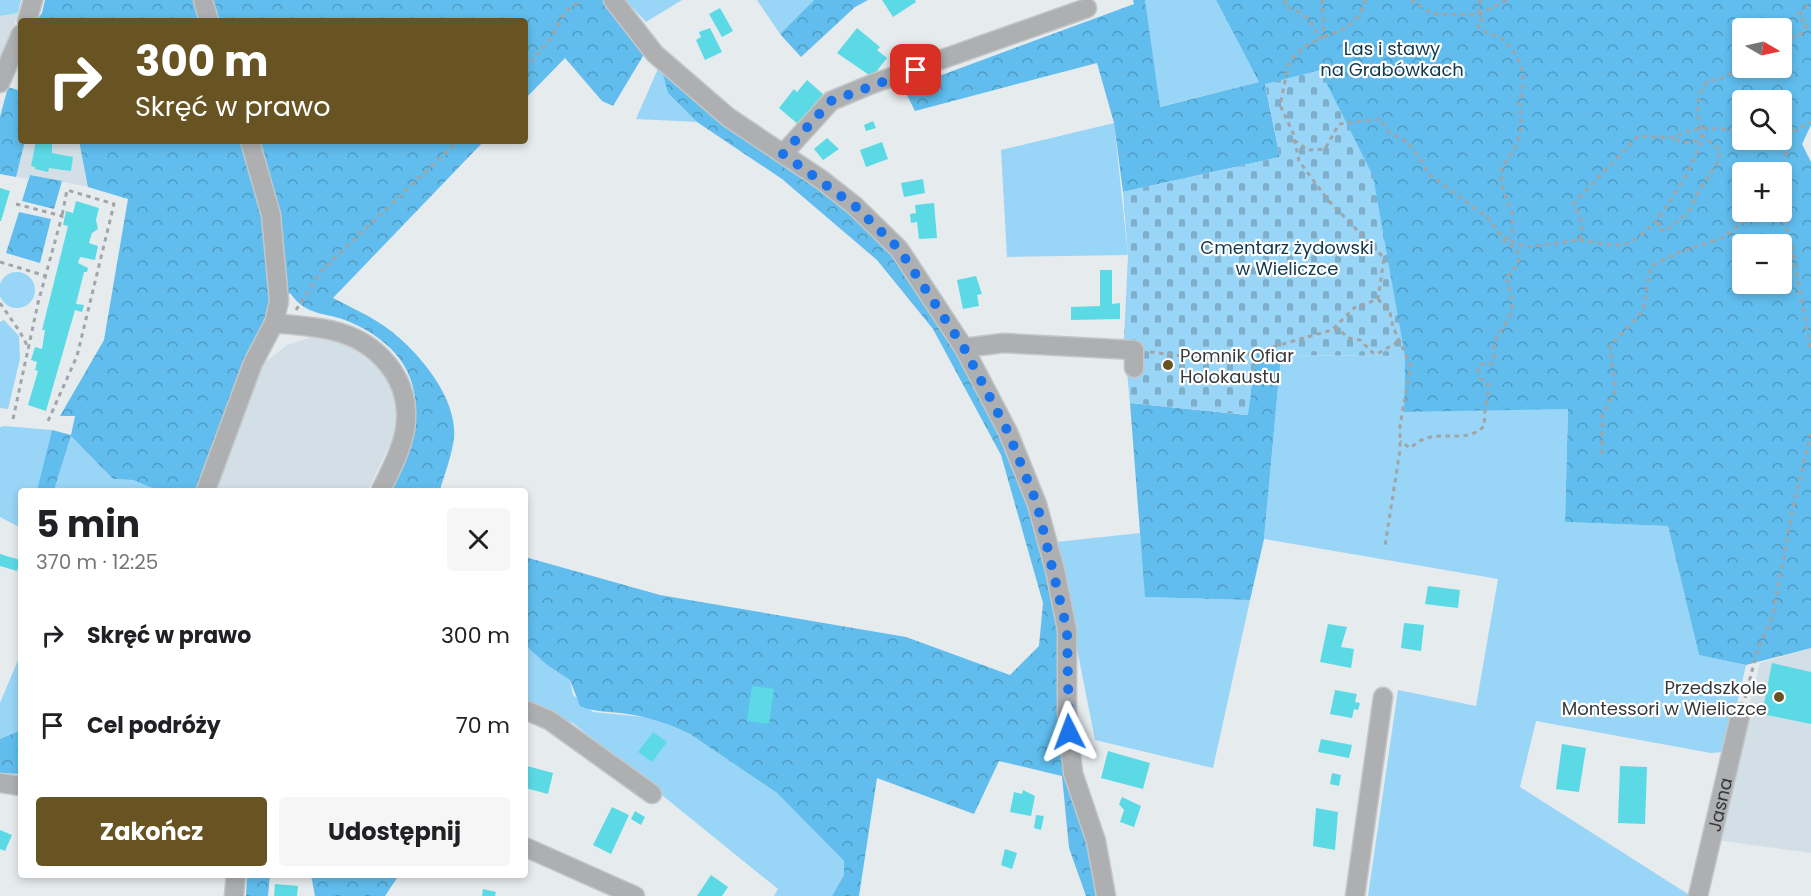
<!DOCTYPE html>
<html lang="pl">
<meta charset="utf-8">
<style>
body{margin:0;font-family:Poppins,sans-serif;background:#f6f6f6;color:#202124;height:100vh;display:flex;flex-direction:column;font-size:22px;white-space:nowrap}
*{box-sizing:border-box;margin:0}
p{font-size:20px;color:#757577}
.icon{flex:none;width:33px;height:33px;fill:none;stroke:currentColor;stroke-width:2;stroke-linecap:round;stroke-linejoin:round}
.map{position:relative;flex:1;overflow:hidden}
.details{position:absolute;left:18px;top:488px;width:510px;height:390px;display:flex;flex-direction:column;background:#fff;border-radius:6px;box-shadow:0 3px 9px #0003}
.details>*{flex:none}
.guide{position:absolute;left:18px;top:18px;width:510px;height:126px;border-radius:6px;box-shadow:0 3px 9px #0003;background:#685322;color:#fff;overflow:hidden}
.needle{width:39px;rotate:99deg}
.buttons{position:absolute;left:1732px;top:18px;display:grid;gap:12px}
.buttons a{display:grid;place-items:center;width:60px;height:60px;border-radius:6px;background:#fff;box-shadow:0 3px 9px #0003;font-size:30px}
.pin{position:absolute;display:grid;place-items:center;width:51px;height:51px;color:#fff;margin:-26px;border-radius:12px;box-shadow:0 3px 9px #0006}
.me{position:absolute;width:66px;margin:-33px;rotate:357deg;stroke-linejoin:round;filter:drop-shadow(0 0 4px #0008)}
.turn{display:flex;align-items:center;gap:21px;height:126px;padding:0 18px;font-size:27px}
.turn .icon{width:78px;height:78px;stroke-width:2.5}
.turn b{display:block;font-size:42px;line-height:51px}
.round{display:grid;place-items:center;flex:none;width:63px;height:63px;border-radius:6px;background:#f6f6f6}
.overview{display:flex;align-items:center;justify-content:space-between;height:102px;padding:0 18px}
h1{font-size:36px;font-weight:700;line-height:45px}
.cta{display:flex;gap:12px;margin-top:auto;padding:12px 18px}
.cta a{flex:1;height:69px;border-radius:6px;background:#685322;color:#fff;font-size:24px;font-weight:700;line-height:69px;text-align:center}
.cta a+a{background:#f6f6f6;color:#202124}
ul{padding:0;list-style:none}
li{display:flex;align-items:center;gap:18px;height:90px;padding:0 18px}
li div{flex:1}
li b{display:block;font-size:22px}
li em{font-style:normal}
.map>svg:first-child{display:block}
</style>
<div class="map">
<svg width="1811" height="896" viewBox="0 0 1811 896">
<defs>
<pattern id="forest-crowns" width="20" height="18" patternUnits="userSpaceOnUse" patternTransform="scale(1.5)"><rect width="20" height="18" fill="#60bded"/><path d="M2 6a3 3 0 1 1 6 0M12 15a3 3 0 1 1 6 0" fill="none" stroke="#509bc1"/></pattern>
<pattern id="cemetery-stones" width="16" height="16" patternUnits="userSpaceOnUse" patternTransform="scale(1.5)"><rect width="16" height="16" fill="#99d5f6"/><path d="M2 7V4a2 2 0 0 1 4 0v3zM10 15v-3a2 2 0 0 1 4 0v3z" fill="#7eaec8"/></pattern>
</defs>
<rect width="100%" height="100%" fill="#e6ebee"/>
<path fill="#d3dfe6" d="M18,13L0,60V16Z
M25,141H79L88,187L30,175L28,179L16,177Z
M312,337L343,343L365,351L380,367L393,388L397,414L394,436L368,490H216L264,363L287,345Z
M1811,648V853L1715,840L1760,663Z"/>
<path fill="#99d5f6" d="M0,0H21L18,13L0,16Z
M625,0H682L646,22Z
M757,0H814L780,34Z
M1145,0H1216L1259,82L1159,107Z
M660,64L668,93L697,122L636,119Z
M1114,123L1128,255L1007,257L1001,150Z
M-1 290a18 18 0 1 1 36 0a18 18 0 1 1-36 0Z
M4,320L19,336L20,359L8,409L0,408V322Z
M1281,355L1405,356L1404,412L1568,408L1565,522L1668,526L1699,655L1746,665L1727,747L1722,752L1711,753L1536,721L1520,787L1691,896H1368L1398,690L1476,706L1498,579L1264,539Z
M4,426L52,430L37,490H21V528L0,517V427Z
M71,436L113,479L133,480L157,490H54Z
M1140,533L1146,597L1250,600L1213,768L1095,740L1056,542Z
M525,645L547,665L570,680L573,695L593,712L654,718L690,734L777,793L844,861V875L832,896H774L778,889L573,723L525,703Z
M21,653V730L0,739V703Z"/>
<path fill="url(#forest-crowns)" fill-rule="evenodd" d="M45,0H605L646,51L613,106L602,101L565,58L525,99V21H36L42,13Z
M814,0H868L855,7L801,57L780,34Z
M1133,0H1145L1160,107L1259,82L1216,0H1811V125L1802,144L1811,162V648L1746,665L1699,655L1668,526L1565,522L1568,409L1404,412L1405,356L1265,85L1280,157L1123,192L1114,123L1097,63L915,111L904,89L1134,4ZM1743,28H1782V68H1743ZM1743,100H1782V140H1743ZM1743,172H1782V212H1743ZM1743,244H1782V284H1743Z
M660,64L846,206L907,271L934,311L1002,431L1028,498L1050,572L1102,896H1086L1069,848L1062,776L999,761L974,814L877,778L859,896H832L844,875V861L777,793L690,734C669,724 650,717 627,714C610,711 596,713 580,706L570,680L547,665L525,645V557L660,595L906,637L1010,675L1039,646L1043,603L1001,455L933,329L877,260L782,179L697,122L668,93Z
M8,87L21,91V141H25L16,177L0,174V117Z
M79,141H484L333,298C348,306 364,313 378,322C411,342 458,395 454,437C452,455 445,473 440,490H392C427,422 431,358 350,322C325,311 308,318 290,293L251,352L198,490H157L133,480L113,479L71,436L54,490H37L52,430L71,435L75,416H60L104,340L128,199L88,187Z
M30,175L62,181L54,209L22,201Z
M19,212L51,219L40,263L6,253Z
M1257,352L1281,355L1264,539L1250,600L1145,597L1130,403L1247,415Z
M21,730V774L0,773V739Z
M247,875H270L268,896H246Z
M311,875V874L399,875L385,896H315Z"/>
<path fill="url(#cemetery-stones)" d="M1320,70L1373,176L1405,356L1281,355L1257,352L1248,415L1130,403L1124,341L1128,255L1123,192L1280,157L1265,84Z"/>
<path fill="#5bdae6" d="M882,0H915L916,2L893,17Z
M720,8L733,31L722,37L709,14Z
M710,28L722,52L705,60L696,40L701,37L699,32Z
M857,28L880,47L877,50L887,58L872,77L837,53Z
M807,80L823,94L799,125L779,108L794,89L797,92Z
M873,121L876,128L866,131L864,125Z
M827,138L839,149L823,160L814,149Z
M36,141H52V153L73,157L71,171L49,168L48,172L35,169V167L31,166Z
M882,142L888,159L866,167L860,150Z
M923,179L925,193L904,197L901,183Z
M0,188L10,191L1,221H0Z
M76,201L99,208L96,220L98,229L92,233L89,243L98,246L95,260L80,257L78,263L88,268L87,272H84L76,304L84,305L82,312L75,310L46,411L28,405L38,371L35,370L37,362L31,360L35,347L42,349L45,330H42L68,226L63,225L66,211L73,213Z
M934,203L937,238L919,239L917,222L911,223L910,214L916,213L915,205Z
M1100,270H1112V304L1120,303V319L1071,320V307L1100,306Z
M976,276L982,294L977,295L979,306L963,309L957,280Z
M0,554L20,560L17,571L0,566Z
M1428,586L1460,590L1458,608L1425,604Z
M1404,623L1424,625L1421,651L1401,648Z
M1328,624L1347,627L1341,647L1354,649L1351,668L1320,662Z
M1772,663L1811,672V724L1762,714Z
M752,686L774,689L769,724L747,721Z
M1335,690L1357,694L1355,702L1360,703L1358,710L1354,709L1352,718L1330,714Z
M653,732L667,742L652,762L638,752Z
M1321,739L1352,745L1349,758L1318,752Z
M1562,744L1586,748L1579,792L1556,789Z
M1108,751L1150,763L1143,789L1101,778Z
M527,766L553,773L548,794L525,788Z
M1620,766L1647,767L1645,824L1618,823Z
M1332,773L1341,775L1339,786L1330,784Z
M1023,790L1035,796L1031,816L1010,812L1014,792L1022,794Z
M1122,797L1141,806L1134,827L1120,822L1124,810L1119,804Z
M612,807L629,815L611,854L593,845Z
M1316,808L1338,812L1335,850L1313,846Z
M635,811L645,817L641,825L631,819Z
M1036,815L1044,816L1041,830L1034,828Z
M0,830L12,835L5,851L0,849Z
M1005,849L1017,853L1012,869L1001,865Z
M711,875L728,887L722,896H697Z
M275,884L298,886L297,896H274Z
M483,889L496,892L495,896H482Z"/>
<g fill="none" stroke-linecap="round" stroke-linejoin="round">
<defs>
<g id="minor">
<path d="M203,0L209,21"/>
<path d="M613,0L655,54L728,117L822,180L855,206L899,249L964,348L1008,432L1037,504L1055,570L1067,630V712L1073,773L1096,841L1106,896"/>
<path d="M27,21L33,0"/>
<path d="M0,83L21,34"/>
<path d="M783,154L831,101L872,84L1087,8"/>
<path d="M274,323C293,325 312,326 330,330C377,340 413,379 405,430C401,451 390,472 381,490"/>
<path d="M964,348L1003,343L1134,350V368"/>
<path d="M206,490L253,363L274,323L279,301L271,215L250,141"/>
<path d="M525,710L549,720L652,794"/>
<path d="M0,783L21,786"/>
<path d="M525,847L635,896"/>
<path d="M234,896L236,874"/>
<path d="M1355,896L1383,697"/>
<path id="s1" d="M1698,896L1741,712"/>
</g>
</defs>
<use href="#minor" stroke="#c3c7ca" stroke-width="21"/>
<path stroke="#a1a5a7" stroke-width="3" stroke-dasharray="4.5 4.5" stroke-linecap="butt" d="M1285,0V6C1304,12 1312,21 1320,39
M1411,0L1432,14L1478,15L1507,0
M1480,0L1478,15L1482,21L1478,26C1483,33 1495,34 1502,39C1521,54 1528,79 1519,103L1522,107C1519,115 1521,118 1521,126C1520,141 1512,155 1502,166L1501,183L1512,214L1513,232L1506,239L1527,247L1580,240L1582,223L1574,203L1638,136L1674,138L1684,132L1703,128L1743,130
M1324,36C1343,32 1361,21 1365,0
M1782,41L1801,34L1807,25L1798,14L1811,2
M525,69L551,38L565,12L581,0
M1782,132L1790,133
M1294,140L1308,150L1325,149L1339,124L1380,119L1389,132L1409,143L1430,175L1488,218L1507,244L1517,249L1519,263L1505,279L1510,283C1508,291 1513,299 1512,307C1508,331 1489,332 1495,360L1491,364H1481L1478,370L1481,379L1488,384C1490,399 1482,410 1485,425C1469,443 1446,432 1426,438C1420,440 1415,444 1410,448L1400,441
M1782,174L1790,133L1811,122
M1782,211L1792,247L1811,351
M1661,213L1658,229L1665,231L1688,213L1697,194L1718,162L1720,150L1703,136C1692,143 1686,145 1674,138
M1580,240C1595,242 1615,248 1630,242C1657,231 1695,165 1702,137C1704,130 1700,127 1699,120C1696,106 1699,91 1707,81L1727,77L1743,59
M0,262L46,276
M1378,299L1390,313L1393,327L1411,366L1400,425V450L1385,546
M0,303L20,332L29,349
M296,310L321,271L458,141
M1334,330L1339,329L1348,338L1360,340L1373,353L1377,354L1396,343L1401,345
M1150,352L1223,361L1332,330L1354,308L1378,299L1384,258L1328,200L1299,161L1293,133L1280,105L1289,63L1301,49L1324,36L1322,0
M13,419L38,303L62,216L16,204
M48,421L77,356L114,204L67,190L62,216
M1602,454V416L1615,391L1610,346L1643,311L1651,266L1677,253L1722,238L1757,212
M1745,698L1758,648L1772,618L1793,507L1811,433"/>
<use href="#minor" stroke="#aeafb1" stroke-width="18"/>
</g>
<g fill="none" stroke-linecap="round" stroke-linejoin="round">
<path stroke="#1a73e8" stroke-width="10" stroke-dasharray="0 18" d="M916,70L831,101L783,154L855,206L899,249L964,348L1008,432L1037,504L1067,630L1069,732"/>
</g>
<g fill="#685322" stroke="#fff" stroke-width="2">
<circle cx="1168" cy="365" r="6"/>
<circle cx="1779" cy="697" r="6"/>
</g>
<g text-anchor="middle" dominant-baseline="central" stroke-width="4.5" stroke-linejoin="round" paint-order="stroke">
<g font-size="18" fill="#10394d" stroke="#fff">
<text x="1392" y="48">Las i stawy<tspan x="1392" dy="21">na Grabówkach</tspan></text>
<text x="1287" y="247">Cmentarz żydowski<tspan x="1287" dy="21">w Wieliczce</tspan></text>
</g>
<g font-size="18" fill="#37393a" stroke="#fff" text-anchor="start">
<text x="1180" y="355">Pomnik Ofiar<tspan x="1180" dy="21">Holokaustu</tspan></text>
<text x="1767" y="687" text-anchor="end">Przedszkole<tspan x="1767" dy="21">Montessori w Wieliczce</tspan></text>
</g>
<g font-size="18" fill="#37393a" stroke="#fff">
<text stroke="none"><textPath href="#s1" startOffset="94">Jasna</textPath></text>
</g>
</g>
</svg>
<div class="buttons">
<a><svg class="needle" viewBox="-14 -14 28 28"><path d="M0-13l5 13h-10z" fill="#e53935"/><path d="M0 13l5-13h-10z" fill="#757577"/></svg></a>
<a><svg class="icon" aria-label="search" viewBox="0 0 24 24"><circle cx="10" cy="10" r="6"/><path d="M15 15l6 6"/></svg></a>
<a>+</a>
<a>−</a>
</div>
<div class="pin" style="left:916px;top:70px;background:#d93025"><svg class="icon" aria-label="arrive" viewBox="0 0 24 24"><path d="M6 21V4h12l-3 4 3 4H6"/></svg></div>
<svg class="me" style="left:1069px;top:732px" viewBox="-20 -20 40 40"><path d="M0-17L14 15 0 8-14 15z" fill="#1a73e8" stroke="#fff" stroke-width="4"/></svg>
<div class="guide">
<div class="turn"><svg class="icon" aria-label="right" viewBox="0 0 24 24"><path d="M7 20v-9h11M14 6l5 5-5 5"/></svg><div><b>300 m</b>Skręć w prawo</div></div>
</div>
<section class="details">
<div class="overview"><div><h1>5 min</h1><p>370 m · 12:25</p></div><a class="round"><svg class="icon" aria-label="close" viewBox="0 0 24 24"><path d="M6 6l12 12M18 6L6 18"/></svg></a></div>
<ul>
<li><svg class="icon" aria-label="right" viewBox="0 0 24 24"><path d="M7 20v-9h11M14 6l5 5-5 5"/></svg><div><b>Skręć w prawo</b></div><em>300 m</em></li>
<li><svg class="icon" aria-label="arrive" viewBox="0 0 24 24"><path d="M6 21V4h12l-3 4 3 4H6"/></svg><div><b>Cel podróży</b></div><em>70 m</em></li>
</ul>
<div class="cta"><a>Zakończ</a><a>Udostępnij</a></div>
</section>
</div>
